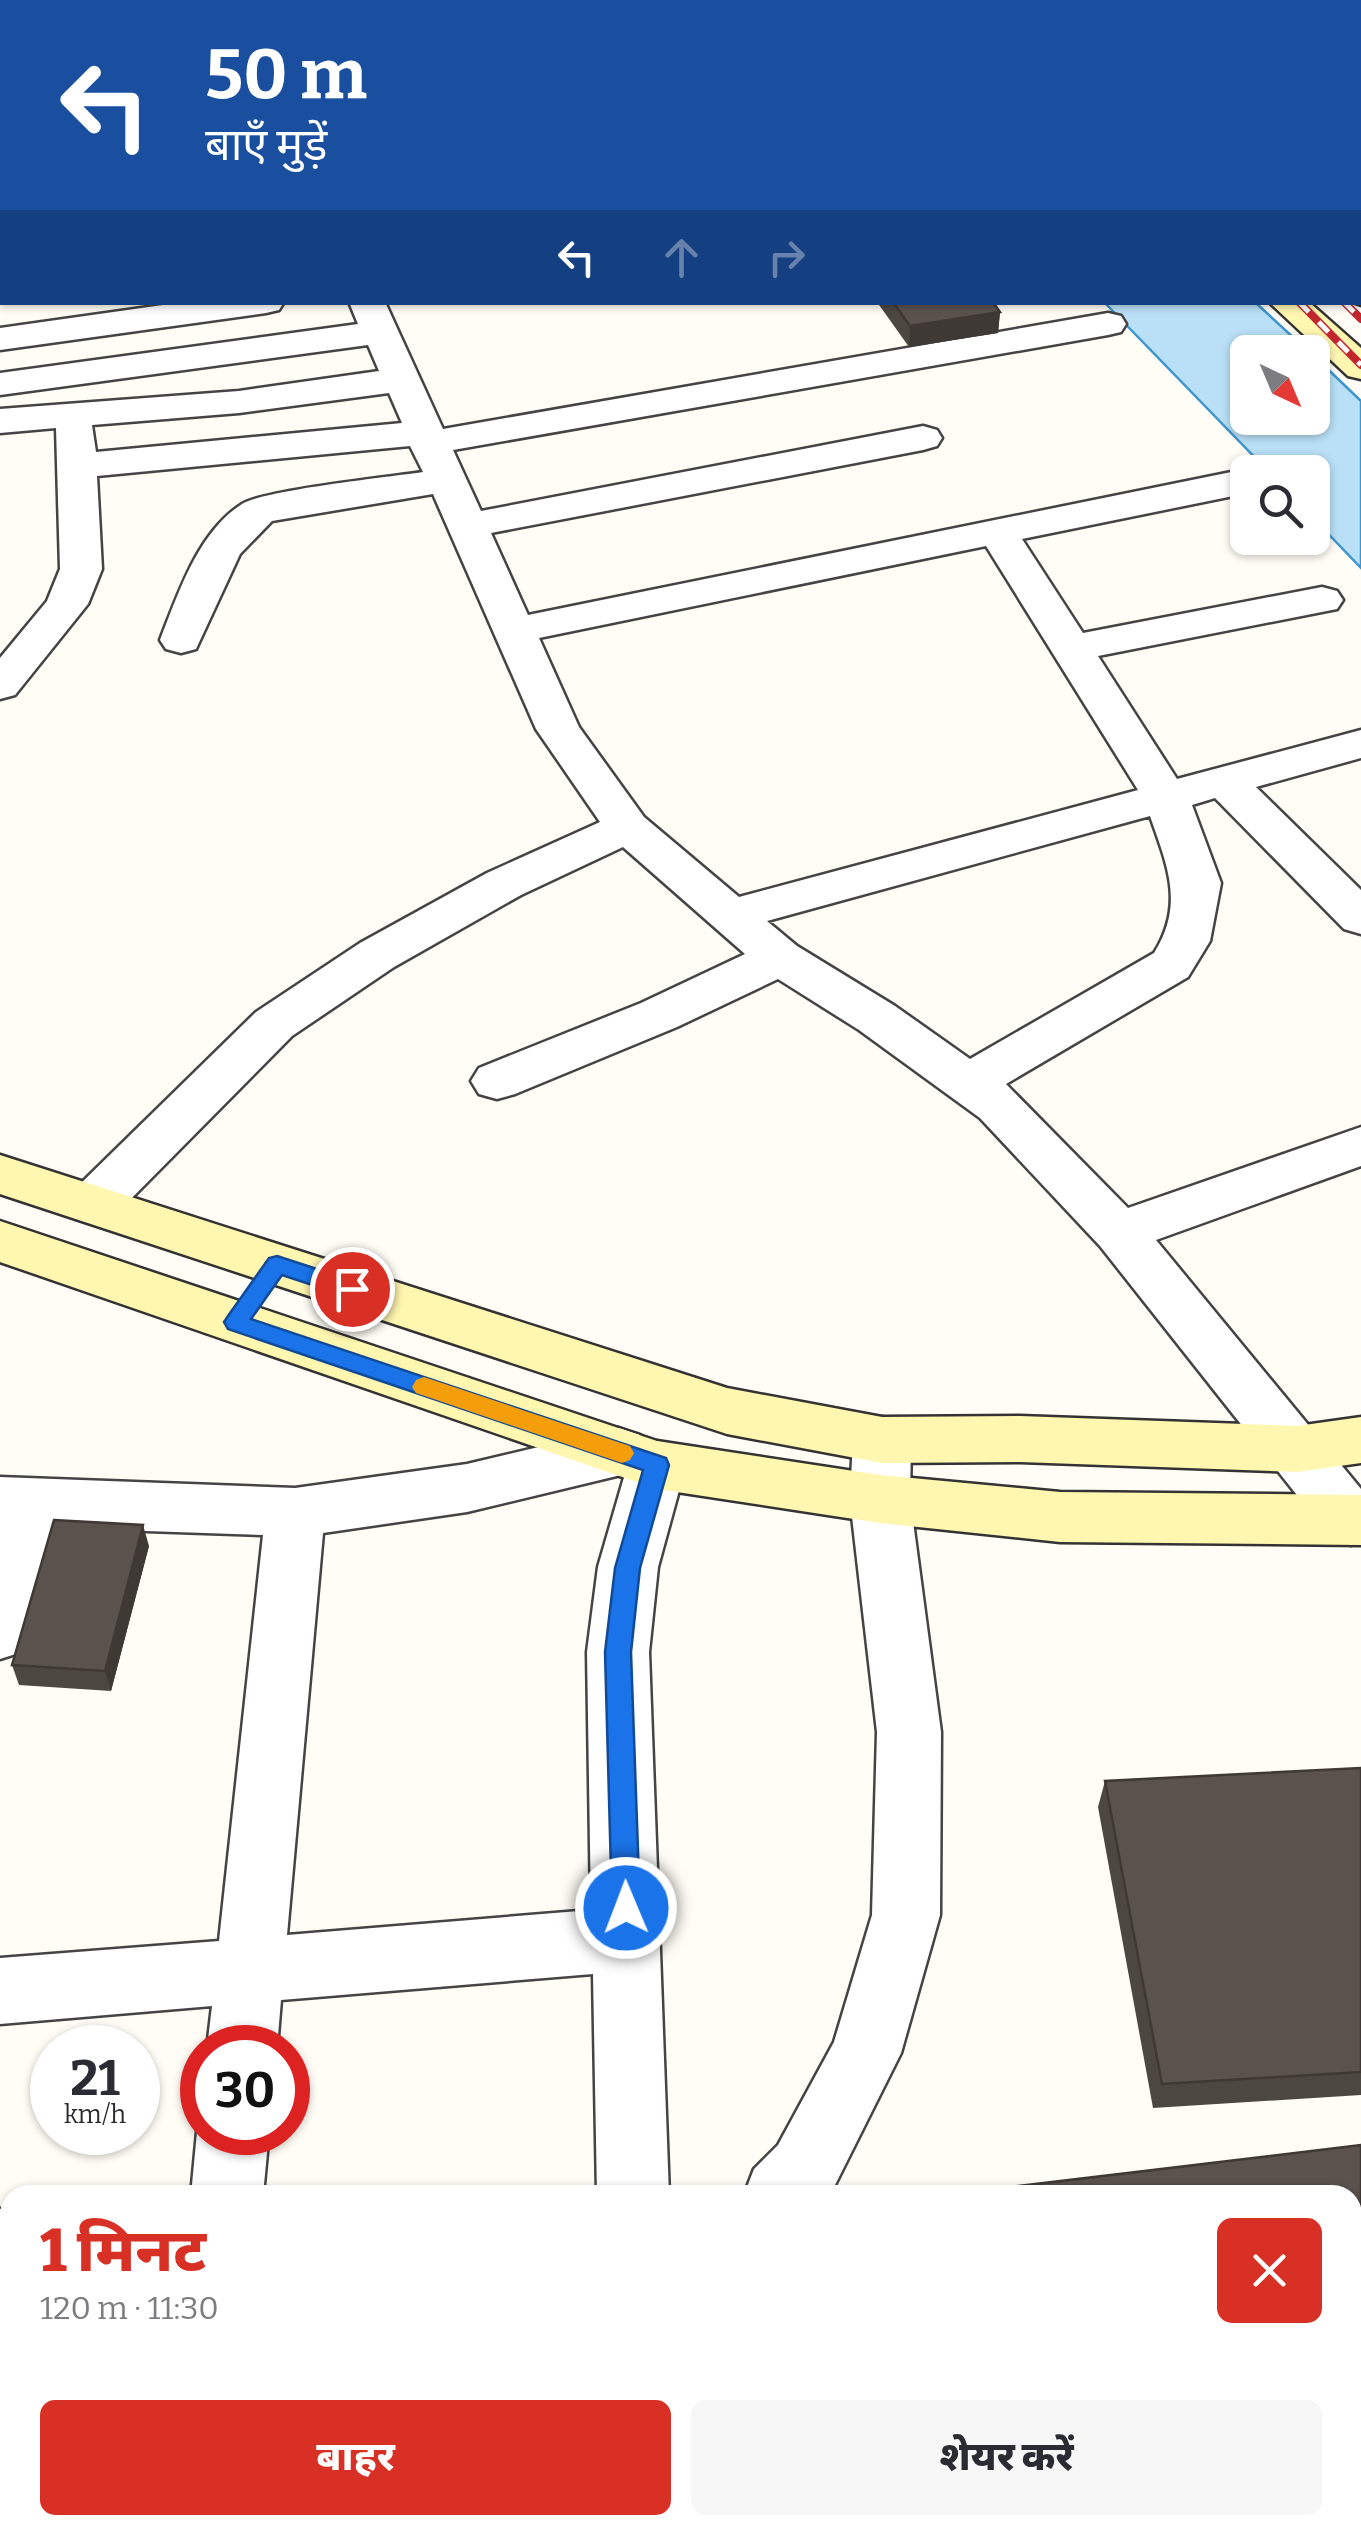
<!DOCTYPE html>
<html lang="hi">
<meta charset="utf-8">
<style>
body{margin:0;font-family:Bitter,"Noto Sans Devanagari",serif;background:#f7f7f7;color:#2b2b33;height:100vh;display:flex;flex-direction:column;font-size:38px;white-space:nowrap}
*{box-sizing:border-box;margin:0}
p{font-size:32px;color:#7c7c81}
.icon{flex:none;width:55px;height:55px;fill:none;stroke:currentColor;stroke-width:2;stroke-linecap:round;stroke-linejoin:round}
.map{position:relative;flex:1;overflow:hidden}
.side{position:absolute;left:0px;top:2185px;width:1362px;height:350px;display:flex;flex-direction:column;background:#fff;border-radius:30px 30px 0 0;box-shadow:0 2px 8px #0004}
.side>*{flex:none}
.guide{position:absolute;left:0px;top:0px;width:1362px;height:305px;box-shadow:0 2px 8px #0004;background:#1a4fa0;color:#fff;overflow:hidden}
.needle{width:65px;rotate:136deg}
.controls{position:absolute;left:1230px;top:335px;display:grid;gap:20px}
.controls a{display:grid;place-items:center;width:100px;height:100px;border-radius:15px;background:#fff;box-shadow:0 2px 8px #0004;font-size:50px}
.speed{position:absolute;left:30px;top:2025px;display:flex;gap:20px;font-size:50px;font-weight:700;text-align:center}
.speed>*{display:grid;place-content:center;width:130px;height:130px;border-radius:50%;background:#fff;box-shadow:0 2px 8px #0004;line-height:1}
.speed small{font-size:25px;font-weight:400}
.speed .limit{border:15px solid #d22;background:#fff;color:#111}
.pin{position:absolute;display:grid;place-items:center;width:85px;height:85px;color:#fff;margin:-42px;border:5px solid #fff;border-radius:50%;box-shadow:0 2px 10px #0007}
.me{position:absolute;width:110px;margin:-55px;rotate:359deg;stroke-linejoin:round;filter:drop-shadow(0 0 8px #0008)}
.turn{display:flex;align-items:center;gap:35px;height:210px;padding:0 40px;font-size:45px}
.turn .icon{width:130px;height:130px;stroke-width:2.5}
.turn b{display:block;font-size:70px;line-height:85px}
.lanes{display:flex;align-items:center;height:95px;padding:0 40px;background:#0003;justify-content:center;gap:50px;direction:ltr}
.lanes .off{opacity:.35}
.round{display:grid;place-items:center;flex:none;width:105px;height:105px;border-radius:15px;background:#f7f7f7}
.headline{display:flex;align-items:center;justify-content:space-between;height:170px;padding:0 40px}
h1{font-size:60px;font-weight:800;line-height:75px;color:#d93025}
.primary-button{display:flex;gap:20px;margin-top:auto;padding:20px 40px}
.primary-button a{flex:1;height:115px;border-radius:15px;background:#d93025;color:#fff;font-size:40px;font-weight:800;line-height:115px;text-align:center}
.primary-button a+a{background:#f7f7f7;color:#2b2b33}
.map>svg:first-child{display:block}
</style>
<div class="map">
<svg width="1361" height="2535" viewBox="0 0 1361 2535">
<rect width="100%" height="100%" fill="#fffdf5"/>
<path fill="#b9e0f7" stroke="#3f96cf" stroke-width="2.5" d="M1105,303H1256L1309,352H1248V418H1312L1313,355L1361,401V568L1313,518L1312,472H1269Z"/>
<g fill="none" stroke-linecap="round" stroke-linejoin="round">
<defs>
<path id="street" d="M208,0H239L240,2H210Z
M762,0H793L794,2H764Z
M1360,4H1361V22H1360Z
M1360,52H1361V70H1360Z
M2,61V81L0,82V62Z
M1360,91H1361V111H1360Z
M1361,154V175H1360V154Z
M184,302H284L279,310L266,313L0,350V328Z
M349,302H385L443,429L1108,313L1121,316L1126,324L1121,332L1108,335L453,450L481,511L923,426L937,430L942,438L937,446L923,450L491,533L528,615L1246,469L1260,472H1248V493L1022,539L1083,633L1322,587L1337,591L1343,600L1337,609L1098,656L1177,779L1361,730V758L1256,787L1361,890V934L1344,929L1215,798L1192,805L1221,883L1210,941L1188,977L1006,1084L1128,1208L1361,1127V1166L1156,1240L1361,1489V1541L1351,1545L1330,1537L1100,1246L980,1118L859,1030L778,979L677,1027L515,1094L497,1099L479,1094L471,1081L479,1068L641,1003L745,954L623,847L521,895L394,967L292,1036L112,1218L93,1224L74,1218L66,1204L74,1190L256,1012L360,943L487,873L600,822L536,729L433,494L272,521L240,554L196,649L181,653L166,649L160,640C178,594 198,532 242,504C265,490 389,477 423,472L410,446L97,476L102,569L88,604L15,695L0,699V658L47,601L60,569L56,428L0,433V409L239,391L379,371L368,345L0,395V373L358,324ZM389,393L402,423L96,452L92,425L239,413ZM986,546L1138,790L739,897L644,817L579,727L539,638ZM1150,816C1167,865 1185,904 1154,953L970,1059L895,1006L797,946L767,921Z
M882,1417L903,1423L911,1440L910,1499L941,1732L940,1915L901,2053L830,2195H744L754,2169L778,2145L834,2042L872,1915L877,1732L850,1499L853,1440L861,1423Z
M619,1428L640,1435L645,1445L657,1441L678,1448L686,1465L658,1567L649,1652L669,2195H597L593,1974L281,2000L277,2048H207L212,2006L0,2024V1958L219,1941L263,1535L58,1528L31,1633L22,1652L0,1659V1477L295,1488L467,1464ZM625,1474L598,1567L587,1652L591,1910L287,1935L323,1533L467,1512Z
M202,2119V2132H269L263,2195H191L197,2132Z
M0,2209H10V2283H0Z
M186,2525H266L267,2535H187Z
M322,2525H411L407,2535H318Z"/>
<path id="secondary" d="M965,0H996L997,2H967Z
M1034,0H1066L1067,2H1036Z
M1360,282H1361V305L1352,302H1360Z
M1269,302H1309L1361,348V379L1348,376Z
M0,1155L727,1388L882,1417L1020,1416L1297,1426L1361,1417V1463L1297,1472L1020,1462L882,1463L727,1434L0,1194Z
M0,1221L657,1441L880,1475L1060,1492L1361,1495V1545L1060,1542L880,1523L657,1489L0,1262Z"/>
</defs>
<use href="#street" stroke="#444" stroke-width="5"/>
<use href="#secondary" stroke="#333" stroke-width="5"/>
<use href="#street" fill="#fff" fill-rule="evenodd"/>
<use href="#secondary" fill="#fff6b0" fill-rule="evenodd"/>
<defs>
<path id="rail" d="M1299,302L1361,365
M1344,302L1361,319"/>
</defs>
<use href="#rail" stroke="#c4262e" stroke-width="8"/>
<use href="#rail" stroke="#fff" stroke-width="5" stroke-dasharray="14" stroke-linecap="butt"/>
</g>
<path fill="#4d4742" d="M877,302H993L1000,312L998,333L909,347Z
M149,1546L111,1691L19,1685L12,1665Z
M1361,1768V2095L1153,2108L1098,1807L1105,1781Z
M1361,2145V2274L1352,2275V2195Z"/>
<path fill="#3f3936" d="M1000,312L998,333L909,347L910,326Z
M143,1525L149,1546L111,1691L105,1671Z"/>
<path fill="#5a524d" stroke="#3f3936" stroke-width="2.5" d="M893,302H993L1000,312L910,326Z
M54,1520L143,1525L105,1671L12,1665Z
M1361,1768V2072L1162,2084L1105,1781Z
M1361,2145V2254L1352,2255V2195H944Z
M593,2525H719L721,2535H595Z
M1361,2529V2535H1341Z"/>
<path fill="#1a73e8" stroke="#114b97" stroke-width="2.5" d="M277,1256L360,1283L363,1289L352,1298L282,1275L251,1319L666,1458L669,1465L640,1568L631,1652L640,1908L636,1918L626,1921L616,1918L612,1908L605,1652L615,1568L643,1470L228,1329L224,1322L228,1316L269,1258Z"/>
<path fill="#f59e0b" d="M424,1377L630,1446L634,1453L630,1460L622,1463L416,1393L412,1387L416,1380Z"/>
</svg>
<div class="controls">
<a><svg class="needle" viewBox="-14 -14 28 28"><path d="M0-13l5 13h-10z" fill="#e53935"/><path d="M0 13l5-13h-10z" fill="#7c7c81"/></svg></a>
<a><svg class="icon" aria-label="search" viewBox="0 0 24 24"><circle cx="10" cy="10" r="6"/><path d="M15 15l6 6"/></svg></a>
</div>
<div class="speed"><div>21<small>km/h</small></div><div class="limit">30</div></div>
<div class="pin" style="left:352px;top:1289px;background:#d93025"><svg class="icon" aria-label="arrive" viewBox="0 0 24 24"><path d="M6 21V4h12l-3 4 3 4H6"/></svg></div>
<svg class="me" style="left:626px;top:1908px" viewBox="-20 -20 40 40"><circle r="17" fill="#1a73e8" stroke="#fff" stroke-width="3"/><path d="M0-11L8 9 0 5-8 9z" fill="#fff"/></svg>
<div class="guide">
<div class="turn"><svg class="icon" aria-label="left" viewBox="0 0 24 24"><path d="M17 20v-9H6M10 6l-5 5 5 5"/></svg><div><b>50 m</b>बाएँ मुड़ें</div></div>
<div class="lanes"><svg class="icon" aria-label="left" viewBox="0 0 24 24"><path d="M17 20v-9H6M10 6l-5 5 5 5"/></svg><svg class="icon off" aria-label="ahead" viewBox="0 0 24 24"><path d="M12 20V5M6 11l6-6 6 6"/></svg><svg class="icon off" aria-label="right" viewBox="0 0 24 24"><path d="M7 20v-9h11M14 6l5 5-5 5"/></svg></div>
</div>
<section class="side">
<div class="headline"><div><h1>1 मिनट</h1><p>120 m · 11:30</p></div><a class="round" style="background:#d93025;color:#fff"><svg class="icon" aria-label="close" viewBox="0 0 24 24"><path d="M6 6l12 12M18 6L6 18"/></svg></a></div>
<div class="primary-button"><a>बाहर</a><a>शेयर करें</a></div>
</section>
</div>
